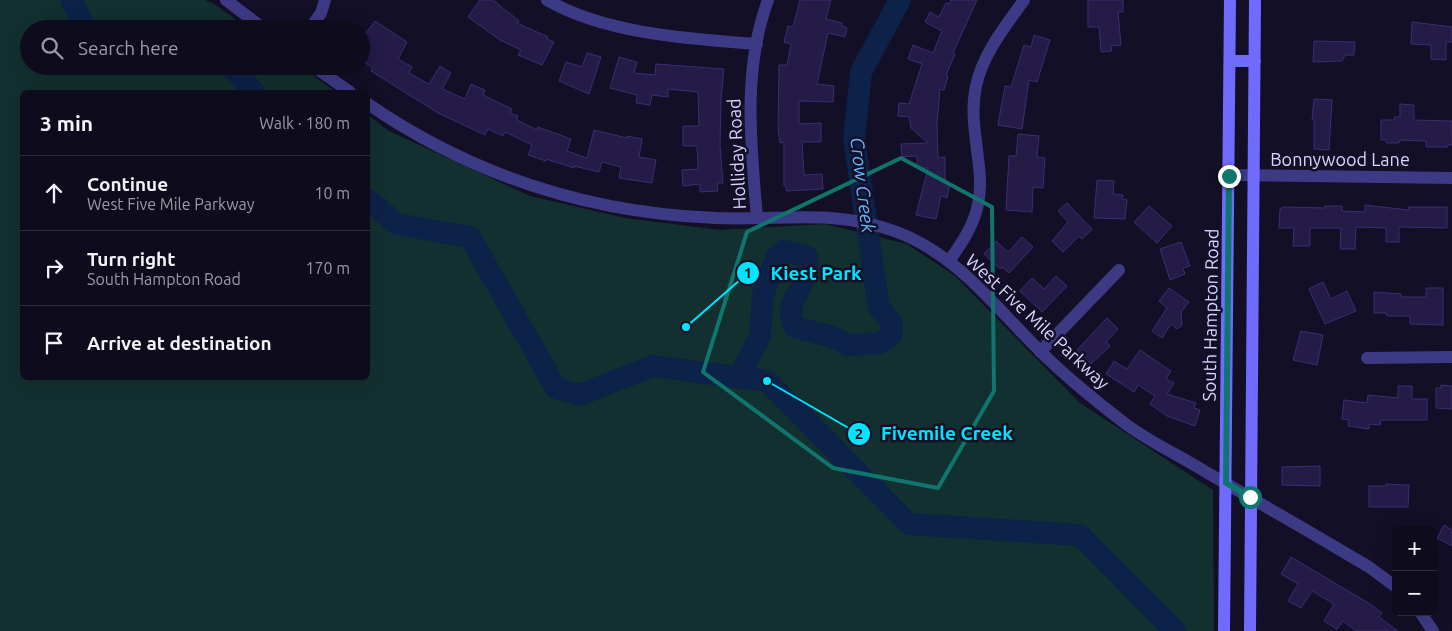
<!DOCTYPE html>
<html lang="en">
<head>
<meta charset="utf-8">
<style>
  :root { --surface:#0e0b1c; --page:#1c1929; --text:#f1f3f6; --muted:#9b9ba3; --line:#2e2b3b }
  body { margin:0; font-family:Ubuntu,sans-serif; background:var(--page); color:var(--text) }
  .controls { position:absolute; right:15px; bottom:15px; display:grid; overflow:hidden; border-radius:8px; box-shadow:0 5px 20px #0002 }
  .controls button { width:45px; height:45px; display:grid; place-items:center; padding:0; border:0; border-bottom:1px solid var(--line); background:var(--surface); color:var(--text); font:25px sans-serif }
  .stop { position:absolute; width:15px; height:15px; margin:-11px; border:4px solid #0f766e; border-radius:50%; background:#fff }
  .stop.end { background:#0f766e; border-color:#fff; box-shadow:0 1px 5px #0008 }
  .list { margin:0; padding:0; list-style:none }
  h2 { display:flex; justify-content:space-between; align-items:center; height:65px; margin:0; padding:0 20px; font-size:21px }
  h2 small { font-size:16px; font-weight:400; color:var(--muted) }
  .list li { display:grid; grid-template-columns:32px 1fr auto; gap:15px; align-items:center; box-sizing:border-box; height:75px; padding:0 20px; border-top:1px solid var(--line) }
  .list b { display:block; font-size:19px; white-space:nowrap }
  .list p { margin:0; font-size:16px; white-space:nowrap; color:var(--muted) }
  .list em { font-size:16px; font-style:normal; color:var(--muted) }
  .icon { flex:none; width:28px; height:28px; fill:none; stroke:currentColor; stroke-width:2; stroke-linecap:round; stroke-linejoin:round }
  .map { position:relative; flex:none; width:1452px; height:631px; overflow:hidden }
  .search { position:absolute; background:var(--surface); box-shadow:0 5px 20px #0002; left:20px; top:20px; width:350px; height:55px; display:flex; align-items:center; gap:12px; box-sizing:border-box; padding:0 18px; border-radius:28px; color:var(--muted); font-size:19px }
  .panel { position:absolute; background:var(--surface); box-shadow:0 5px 20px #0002; left:20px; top:90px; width:350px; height:290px; border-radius:8px }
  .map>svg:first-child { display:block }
</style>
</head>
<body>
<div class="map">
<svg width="1452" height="631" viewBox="0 0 1452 631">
  <rect width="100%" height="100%" fill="#130f26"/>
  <path fill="#12302f" d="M0,0H205L214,4L249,29H29V66H300L336,92H22V378H368V115L389,131L530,196L625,218L720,230L825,224L907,244L955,276L1080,403L1213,490L1214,631H0Z"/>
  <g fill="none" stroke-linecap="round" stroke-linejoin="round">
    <path stroke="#0c2248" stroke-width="22" d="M71,0L86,29
      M230,66L254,92
      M368,200L397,224L470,237L556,388L579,395L653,366L767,381L909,524L1080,535L1175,631
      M739,377L760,336L763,295L776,258L783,251L807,257C813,283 780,302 795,327L833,337L848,345L880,343L892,334V323L879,307L854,139L861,72L900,0"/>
  </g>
  <path fill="#241b47" stroke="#3b2d73" d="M480,0H493L519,21L517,23L548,37L547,39L554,42L542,65L518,55L521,50L500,40L468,17Z
    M800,0H831L826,19L842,23V26L847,28L845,37L828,33L817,84L834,86L833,102L799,101V124L821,123V142H802L804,175L822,174L823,189L786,191V186H784V142L780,143L778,128L779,65H787L791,44L784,42L788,26L793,27Z
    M951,0H977L953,53L955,54L946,75L948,76L944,90L940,89L937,124L938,158L945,157V183L950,184L947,198L941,196L936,219L916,215L928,168H917V156L902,157L901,144L928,143L911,128L909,117L898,116L899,103L909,104L922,64L908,59L913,45L933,53L942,31L925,22L930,12L939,17L946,3L949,4Z
    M1088,0H1123V12H1118L1121,45L1111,46L1112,51L1101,52L1099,27H1088Z
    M375,21L407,42L398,59L412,67L409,73L429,84L440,66L451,73L442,89L465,99L471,84L485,90L483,95L512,109L510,113L518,116L517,120L537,130L538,127L571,139L567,151L587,158L594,130L627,138V136L642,139L639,157L656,160L652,183L619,178L621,167L602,162L599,172L574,166V168L546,159V161L528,155L532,145L505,132L503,136L488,129L485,135L438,113L371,71L373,68L361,60V40Z
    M1412,22L1452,27V42H1446V60L1431,59V45L1411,44Z
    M1034,35L1050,40L1037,82L1029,80L1022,129L998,125L1005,86L1011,87L1024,45L1031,47Z
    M1314,41L1355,42L1354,55H1345L1342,61L1313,62Z
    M587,53L601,57L589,94L559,81L566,62L582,67Z
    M619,57L637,62L634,73L655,75L656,64L724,69L721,100L720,145L723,183H717L718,191L700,192V184L683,186L682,170L698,169L697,146H683V126H699L698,92L668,89V97L652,95L650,105L636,103L637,95L610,88Z
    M1314,99L1332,100L1329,150L1314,149V119H1312Z
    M1400,104L1414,105V120L1452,121V145L1448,144V147H1426V141L1400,140L1399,143H1386V140H1381V120H1394L1395,117H1400Z
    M1018,134L1039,136L1037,157L1045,158L1043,188L1033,187L1032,212L1006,210L1009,156H1016Z
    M1097,180L1114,181L1113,194L1123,195L1122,199L1127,200L1125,219L1094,218Z
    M1067,203L1092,229L1082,239L1079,236L1063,252L1052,241L1068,222L1058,211Z
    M1365,205L1408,210L1409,207H1447V228L1399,227V242H1386V228L1356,227L1355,249H1340L1341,228H1310V246H1293L1294,228H1279L1280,209L1283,207L1325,208V206H1342V211L1365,212Z
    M1149,206L1172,226L1157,243L1134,222Z
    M1022,237L1033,247L1009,273L1002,267L1000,269L984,254L996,241L1008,252Z
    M1181,242L1190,266L1183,268L1185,274L1170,280L1160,249Z
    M1056,276L1067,286L1042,312L1020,291L1032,278L1044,289Z
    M1323,282L1331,299L1347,291L1356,311L1325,324L1309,289Z
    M1169,288L1189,302L1181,312L1182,325L1177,329L1171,324L1162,338L1152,331L1167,308L1159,301Z
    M1426,288H1443V325L1410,324V316H1387L1386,313H1374V292L1401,294V297H1426Z
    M1107,318L1118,329L1106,342L1110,346L1091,364L1077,350Z
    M1301,331L1323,335L1317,365L1293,360Z
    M1140,350L1171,371L1166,379L1174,383L1167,394L1196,403L1194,408L1200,410L1195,426L1167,416L1150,404L1155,396L1138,385L1134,392L1106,374L1114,361L1127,369Z
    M1441,385L1452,386V409L1436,408V388H1441Z
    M1398,386H1412V399H1427V420H1381L1380,425L1370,424L1369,429L1348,426L1349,420L1342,419L1344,400L1367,403L1368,395L1398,398Z
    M1320,466V486L1282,485V467Z
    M1386,484L1409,485L1408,507H1369V486H1386Z
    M1444,525L1452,530V546L1437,538Z
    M1291,557L1370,604L1382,613L1379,617L1398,631H1356L1343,621L1337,629L1324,621L1334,604L1312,591L1301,608L1288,601L1298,584L1281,574Z"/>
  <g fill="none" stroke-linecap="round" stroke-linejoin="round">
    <path stroke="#3d3a85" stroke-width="12" d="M226,0L264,29
      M547,0C606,34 690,39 757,44
      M310,29L321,13L325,0
      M313,66L350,92
      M368,104C473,176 588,213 716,218C781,221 833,208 897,232C958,255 995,307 1040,351C1067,378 1097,402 1127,425C1152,443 1180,456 1206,472C1260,503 1315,535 1369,567L1396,587
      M1229,175L1452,178
      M757,218C751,145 742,71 768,0
      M949,261C962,243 974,225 978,204C986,168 967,127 976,86C983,53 1005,27 1024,0
      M1040,352L1119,270
      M1367,358L1452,357
      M1420,612L1433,631"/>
    <path stroke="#6f6bff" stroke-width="12" d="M1230,61H1255
      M1224,631L1230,0
      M1250,631L1255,0"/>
  </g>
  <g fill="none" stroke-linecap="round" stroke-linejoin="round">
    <path stroke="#0f766e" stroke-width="6" d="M1229,176L1226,483L1250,497"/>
  </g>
  <path fill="none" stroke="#0f766e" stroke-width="4" stroke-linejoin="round" d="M901,158L992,207L994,391L938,488L833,468L703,372L747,232Z"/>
  <g text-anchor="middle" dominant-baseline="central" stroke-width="5" stroke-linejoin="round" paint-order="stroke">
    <g font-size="18" fill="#d9d4ff" stroke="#130f26">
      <text transform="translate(736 154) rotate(-93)">Holliday Road</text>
      <text x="1340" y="159">Bonnywood Lane</text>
      <text transform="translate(1210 315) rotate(-89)">South Hampton Road</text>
      <text transform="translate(1038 321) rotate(43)">West Five Mile Parkway</text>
    </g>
    <g font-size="19" font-style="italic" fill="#62b6ff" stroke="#130f26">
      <text transform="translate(863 185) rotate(83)">Crow Creek</text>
    </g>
  </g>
  <path fill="none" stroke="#00e5ff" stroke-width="2" d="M686 327L748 273M767 381L859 434"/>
  <g fill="#00e5ff" stroke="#130f26" stroke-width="2">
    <circle cx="686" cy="327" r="5"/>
    <circle cx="767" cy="381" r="5"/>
    <circle cx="748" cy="273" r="12"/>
    <circle cx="859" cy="434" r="12"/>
  </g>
  <g font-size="15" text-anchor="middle" font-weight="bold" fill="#111">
    <text x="748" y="278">1</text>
    <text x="859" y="439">2</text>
  </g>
  <g font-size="19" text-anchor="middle" font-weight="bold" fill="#00e5ff" stroke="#130f26" stroke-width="5" stroke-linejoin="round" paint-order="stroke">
    <text x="816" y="280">Kiest Park</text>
    <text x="947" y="440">Fivemile Creek</text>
  </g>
</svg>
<div class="controls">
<button>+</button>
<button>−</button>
</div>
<div class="stop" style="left:1250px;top:497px"></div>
<div class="stop end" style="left:1229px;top:176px"></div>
<div class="search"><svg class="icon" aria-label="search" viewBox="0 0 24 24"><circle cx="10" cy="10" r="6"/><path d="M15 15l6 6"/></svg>Search here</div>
<section class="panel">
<h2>3 min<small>Walk · 180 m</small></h2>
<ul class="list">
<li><svg class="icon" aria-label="ahead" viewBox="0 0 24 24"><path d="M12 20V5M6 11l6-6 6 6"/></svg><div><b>Continue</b><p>West Five Mile Parkway</p></div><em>10 m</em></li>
<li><svg class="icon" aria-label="right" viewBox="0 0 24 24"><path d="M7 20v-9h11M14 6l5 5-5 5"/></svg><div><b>Turn right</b><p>South Hampton Road</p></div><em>170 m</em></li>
<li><svg class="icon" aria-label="arrive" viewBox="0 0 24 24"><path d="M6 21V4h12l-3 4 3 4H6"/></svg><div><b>Arrive at destination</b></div></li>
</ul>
</section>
</div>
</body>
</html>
